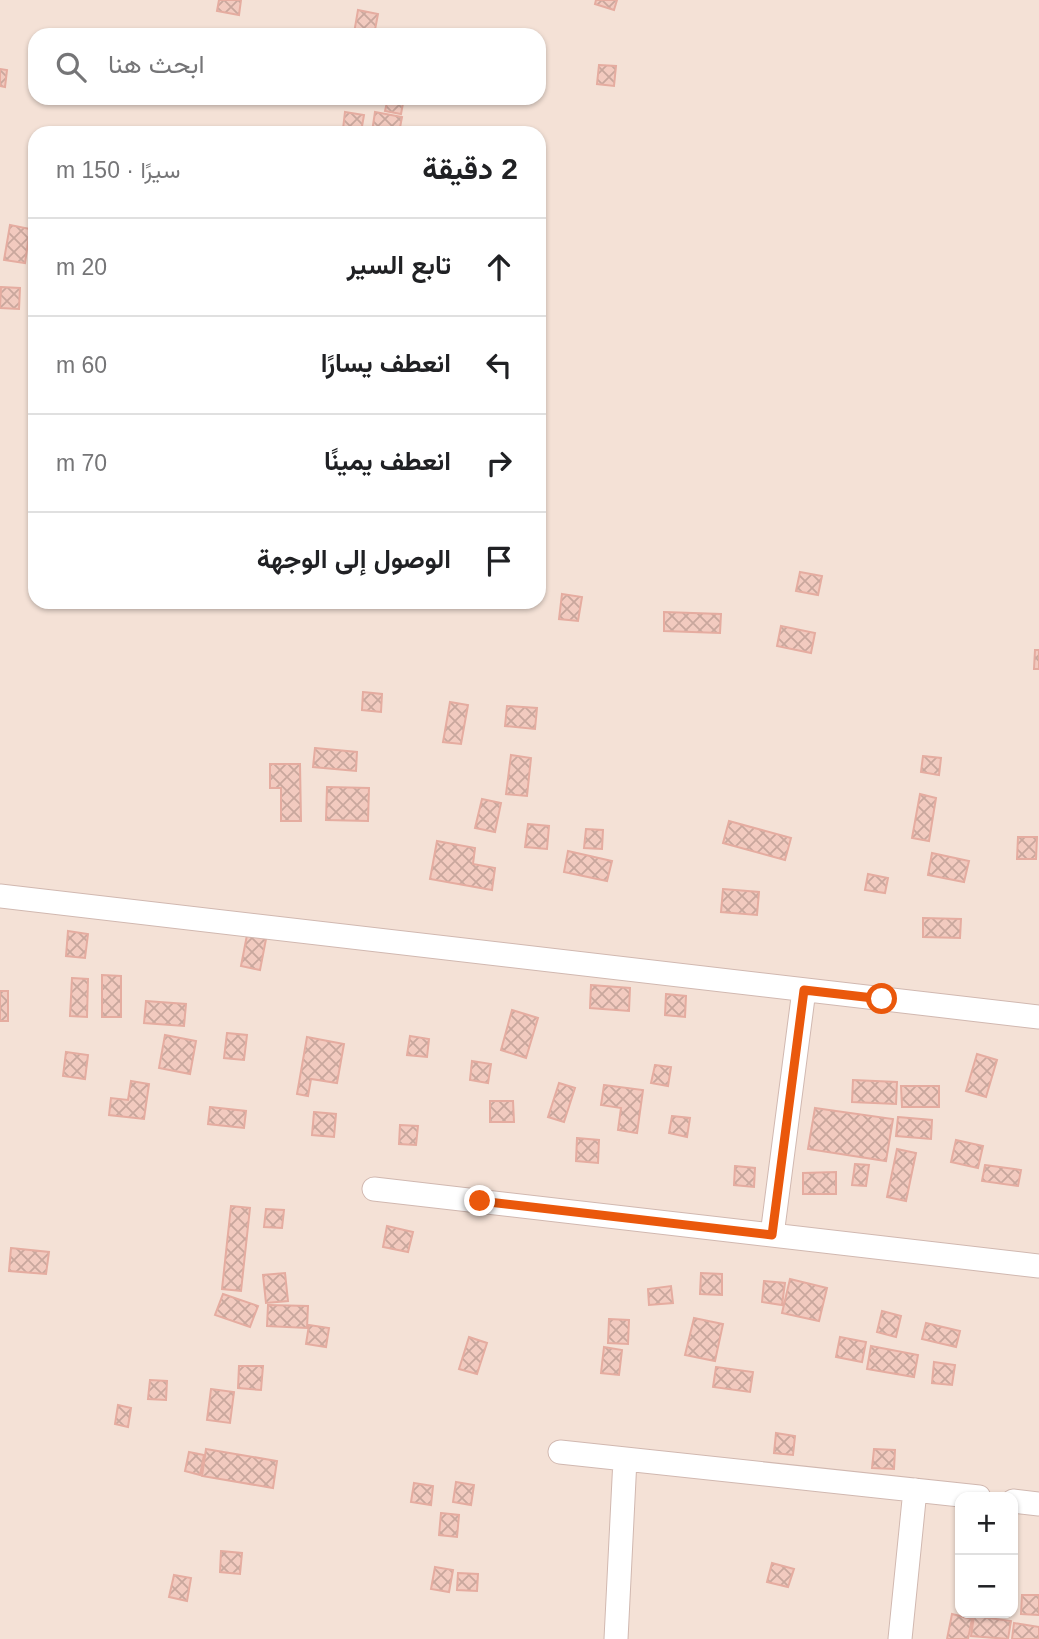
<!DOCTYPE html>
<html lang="ar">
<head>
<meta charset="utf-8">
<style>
  :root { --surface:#fff; --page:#f2f2f2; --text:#202124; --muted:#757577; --line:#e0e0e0 }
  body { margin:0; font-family:Arial,Vazirmatn,sans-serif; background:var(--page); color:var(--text); direction:rtl }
  .controls { position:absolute; right:21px; bottom:21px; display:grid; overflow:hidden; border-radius:14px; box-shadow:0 2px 5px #0004 }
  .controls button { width:63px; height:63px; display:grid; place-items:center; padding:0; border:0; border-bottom:2px solid var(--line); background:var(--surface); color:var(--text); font:35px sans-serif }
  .stop { position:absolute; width:21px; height:21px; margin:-16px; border:5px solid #ea580c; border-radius:50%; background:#fff }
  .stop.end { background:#ea580c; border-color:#fff; box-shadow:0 2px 7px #0008 }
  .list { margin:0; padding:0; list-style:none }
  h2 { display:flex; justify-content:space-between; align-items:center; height:91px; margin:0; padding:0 28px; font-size:30px }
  h2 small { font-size:23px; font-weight:400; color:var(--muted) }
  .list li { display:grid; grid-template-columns:46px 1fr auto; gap:21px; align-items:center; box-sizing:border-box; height:98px; padding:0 28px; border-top:2px solid var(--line) }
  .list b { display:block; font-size:26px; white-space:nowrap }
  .list em { font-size:23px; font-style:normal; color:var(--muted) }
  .icon { flex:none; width:38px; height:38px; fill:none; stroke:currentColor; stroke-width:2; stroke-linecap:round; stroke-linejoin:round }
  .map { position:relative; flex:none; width:1039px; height:1639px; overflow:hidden; direction:ltr }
  .search { position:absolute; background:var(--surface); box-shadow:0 2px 5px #0004; left:28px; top:28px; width:518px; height:77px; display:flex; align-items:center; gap:18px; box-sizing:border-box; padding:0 24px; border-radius:21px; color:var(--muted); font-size:26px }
  .panel { position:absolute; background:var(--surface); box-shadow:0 2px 5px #0004; left:28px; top:126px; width:518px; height:483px; border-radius:21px; direction:rtl }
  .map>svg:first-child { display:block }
</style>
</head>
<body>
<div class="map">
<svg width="1039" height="1639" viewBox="0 0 1039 1639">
  <defs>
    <pattern id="building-cross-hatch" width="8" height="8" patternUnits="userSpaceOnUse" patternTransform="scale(1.75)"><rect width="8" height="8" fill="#f2cabf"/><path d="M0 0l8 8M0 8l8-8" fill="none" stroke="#c9a79d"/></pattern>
  </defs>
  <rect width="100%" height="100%" fill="#fdf1e8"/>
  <path fill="#f4e1d6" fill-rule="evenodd" d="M0,0H1039V1639H0ZM35,35H539V98H35ZM35,133H539V602H35ZM960,1497H1013V1613H960Z"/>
  <path fill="url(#building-cross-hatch)" stroke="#e5aca0" stroke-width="2" d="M219,0H241L239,15L217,11Z
    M596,0H617L614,10L595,4Z
    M358,10L378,14L374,35L354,33Z
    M599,65L616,66L614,86L597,84Z
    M0,69L7,70L5,87L0,86Z
    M388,98H404L401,114L385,111Z
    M345,112L364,115L361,132L343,129Z
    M375,112L402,117L399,133L372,132Z
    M10,225L30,229L25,263L4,260Z
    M1,287L20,288L19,309L0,308Z
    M800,572L822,576L818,595L796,591Z
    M562,594L582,597L578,621L559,619Z
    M664,612L721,614L720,633L664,631Z
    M781,626L815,633L811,653L777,646Z
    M1035,650H1039V669H1034Z
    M363,692L382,694L381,712L362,710Z
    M450,702L468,705L461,744L443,742Z
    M507,706L537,708L535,729L505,726Z
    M315,748L357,752L356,771L313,767Z
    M511,755L531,758L527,796L506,794Z
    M923,756L941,758L939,775L921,772Z
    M270,764H300L301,821H281V788H270Z
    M327,787L369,788L368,821L326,820Z
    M920,794L936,798L929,841L912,838Z
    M482,799L501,803L495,832L475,828Z
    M729,821L791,838L785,860L723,843Z
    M528,824L549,826L547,849L525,847Z
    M586,829L603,830L602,849L584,848Z
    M1018,837H1037L1036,859H1017Z
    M437,841L475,848L473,864L495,868L492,890L430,879Z
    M568,851L612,861L607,881L564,872Z
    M932,853L969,861L964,882L928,875Z
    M868,874L888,878L885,893L865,890Z
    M723,889L759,892L757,915L721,912Z
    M923,918L961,919L960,938L923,937Z
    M68,931L88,934L85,958L66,956Z
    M247,935L266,939L260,970L241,966Z
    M102,975L121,976V1017H102Z
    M72,978L88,979L87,1017L70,1016Z
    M591,985L630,988L629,1011L590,1008Z
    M0,991H8V1021H0Z
    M666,994L686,996L685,1017L665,1015Z
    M146,1001L186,1004L184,1026L144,1023Z
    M512,1010L538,1018L526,1058L501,1050Z
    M227,1033L247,1035L244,1060L224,1058Z
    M165,1035L196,1041L190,1074L159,1068Z
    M410,1036L429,1039L427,1057L407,1055Z
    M307,1037L344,1044L337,1083L311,1079L308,1096L297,1094Z
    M66,1052L88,1055L85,1079L63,1076Z
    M977,1054L997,1060L986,1097L966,1091Z
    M472,1061L491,1064L488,1083L470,1080Z
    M655,1065L671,1067L668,1086L651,1083Z
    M853,1080L897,1082L896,1104L852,1102Z
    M131,1081L149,1084L144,1119L109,1115L111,1098L128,1100Z
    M559,1083L575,1088L564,1122L548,1117Z
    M604,1085L643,1090L637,1133L618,1130L621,1108L601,1105Z
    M901,1086H939V1107H902Z
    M490,1101H513L514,1122H490Z
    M210,1107L246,1111L244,1128L208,1124Z
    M815,1108L893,1119L886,1161L808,1149Z
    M314,1112L336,1114L334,1137L312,1135Z
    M672,1116L690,1118L687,1137L669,1133Z
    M898,1117L932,1120L931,1139L896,1136Z
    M400,1125L418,1126L416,1145L399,1144Z
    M577,1138L599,1140L598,1163L576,1161Z
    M956,1140L983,1146L978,1168L951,1162Z
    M897,1149L916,1153L906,1201L887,1197Z
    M855,1164L869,1165L866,1186L852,1185Z
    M985,1165L1021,1170L1018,1186L982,1181Z
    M735,1166L755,1168L754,1187L734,1185Z
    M836,1172V1194H803V1173Z
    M231,1206L250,1208L241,1291L222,1289Z
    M266,1209L284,1210L282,1228L264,1227Z
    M387,1226L413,1232L408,1252L383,1247Z
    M11,1248L49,1252L46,1274L9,1271Z
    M285,1273L288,1301L266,1303L263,1275Z
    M701,1273L722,1274V1295L700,1294Z
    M790,1279L827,1288L819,1321L782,1313Z
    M764,1281L785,1283L782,1305L762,1302Z
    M671,1286L673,1303L649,1305L648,1289Z
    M223,1294L258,1306L250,1327L215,1315Z
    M268,1305L308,1306L307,1328L267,1326Z
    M882,1311L901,1316L896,1337L877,1332Z
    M694,1318L723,1324L715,1361L685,1355Z
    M609,1319L629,1320L628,1344L608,1343Z
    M926,1323L960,1331L956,1347L922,1339Z
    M309,1325L329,1328L326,1347L306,1344Z
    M469,1337L487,1343L477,1374L459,1369Z
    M840,1337L866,1342L862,1362L836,1357Z
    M871,1346L918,1355L914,1377L867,1369Z
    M604,1347L622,1350L619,1375L601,1373Z
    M934,1362L955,1365L952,1385L932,1383Z
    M239,1366H263L261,1390L238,1388Z
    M716,1367L753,1372L750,1392L713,1387Z
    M150,1380L167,1381L166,1400L148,1399Z
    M211,1389L234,1392L230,1423L207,1420Z
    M118,1405L131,1408L128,1427L115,1424Z
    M776,1433L795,1436L793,1455L774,1453Z
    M206,1449L277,1461L273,1488L202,1476Z
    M874,1449L895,1450L894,1469L872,1468Z
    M189,1452L204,1455L200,1475L185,1471Z
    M456,1482L474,1485L471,1505L453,1502Z
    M414,1483L433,1486L431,1505L411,1502Z
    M441,1513L459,1515L457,1537L439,1535Z
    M221,1551L242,1553L240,1574L220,1572Z
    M772,1563L794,1569L788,1587L767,1582Z
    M435,1567L453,1570L449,1592L431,1589Z
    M458,1573L478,1574L477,1591L457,1590Z
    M174,1575L191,1578L187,1601L169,1597Z
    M1022,1595H1039V1615L1021,1614Z
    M952,1614L972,1619L968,1639H947Z
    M974,1616L1011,1621L1008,1639L971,1636Z
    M1014,1623L1039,1627V1639H1012Z"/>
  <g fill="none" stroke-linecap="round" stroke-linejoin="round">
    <g stroke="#d1b8b0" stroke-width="25">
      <path id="street" d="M0,896L1039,1017
        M374,1189L1039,1266
        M772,1235L804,990
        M560,1452L979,1497
        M1013,1501L1039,1504
        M616,1639L625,1459
        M900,1639L915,1490"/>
    </g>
    <use href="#street" stroke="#fff" stroke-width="23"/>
  </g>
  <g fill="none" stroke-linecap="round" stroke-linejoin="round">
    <path stroke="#ea580c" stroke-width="9" d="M480,1201L772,1235L804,990L882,999"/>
  </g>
</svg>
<div class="controls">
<button>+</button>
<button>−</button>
</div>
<div class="stop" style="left:882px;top:999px"></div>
<div class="stop end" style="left:480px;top:1201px"></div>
<div class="search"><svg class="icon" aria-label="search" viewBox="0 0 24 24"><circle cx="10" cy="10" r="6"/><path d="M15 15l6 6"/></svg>ابحث هنا</div>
<section class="panel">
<h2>2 دقيقة<small>سيرًا · 150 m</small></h2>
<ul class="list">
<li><svg class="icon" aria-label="ahead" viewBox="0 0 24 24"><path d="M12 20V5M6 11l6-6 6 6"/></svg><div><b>تابع السير</b></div><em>20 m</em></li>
<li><svg class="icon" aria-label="left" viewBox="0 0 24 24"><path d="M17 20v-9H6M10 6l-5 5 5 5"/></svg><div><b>انعطف يسارًا</b></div><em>60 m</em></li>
<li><svg class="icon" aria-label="right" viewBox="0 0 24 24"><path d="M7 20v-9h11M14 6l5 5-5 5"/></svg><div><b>انعطف يمينًا</b></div><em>70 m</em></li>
<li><svg class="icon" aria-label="arrive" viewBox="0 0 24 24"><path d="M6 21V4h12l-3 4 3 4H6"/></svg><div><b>الوصول إلى الوجهة</b></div></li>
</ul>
</section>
</div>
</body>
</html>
